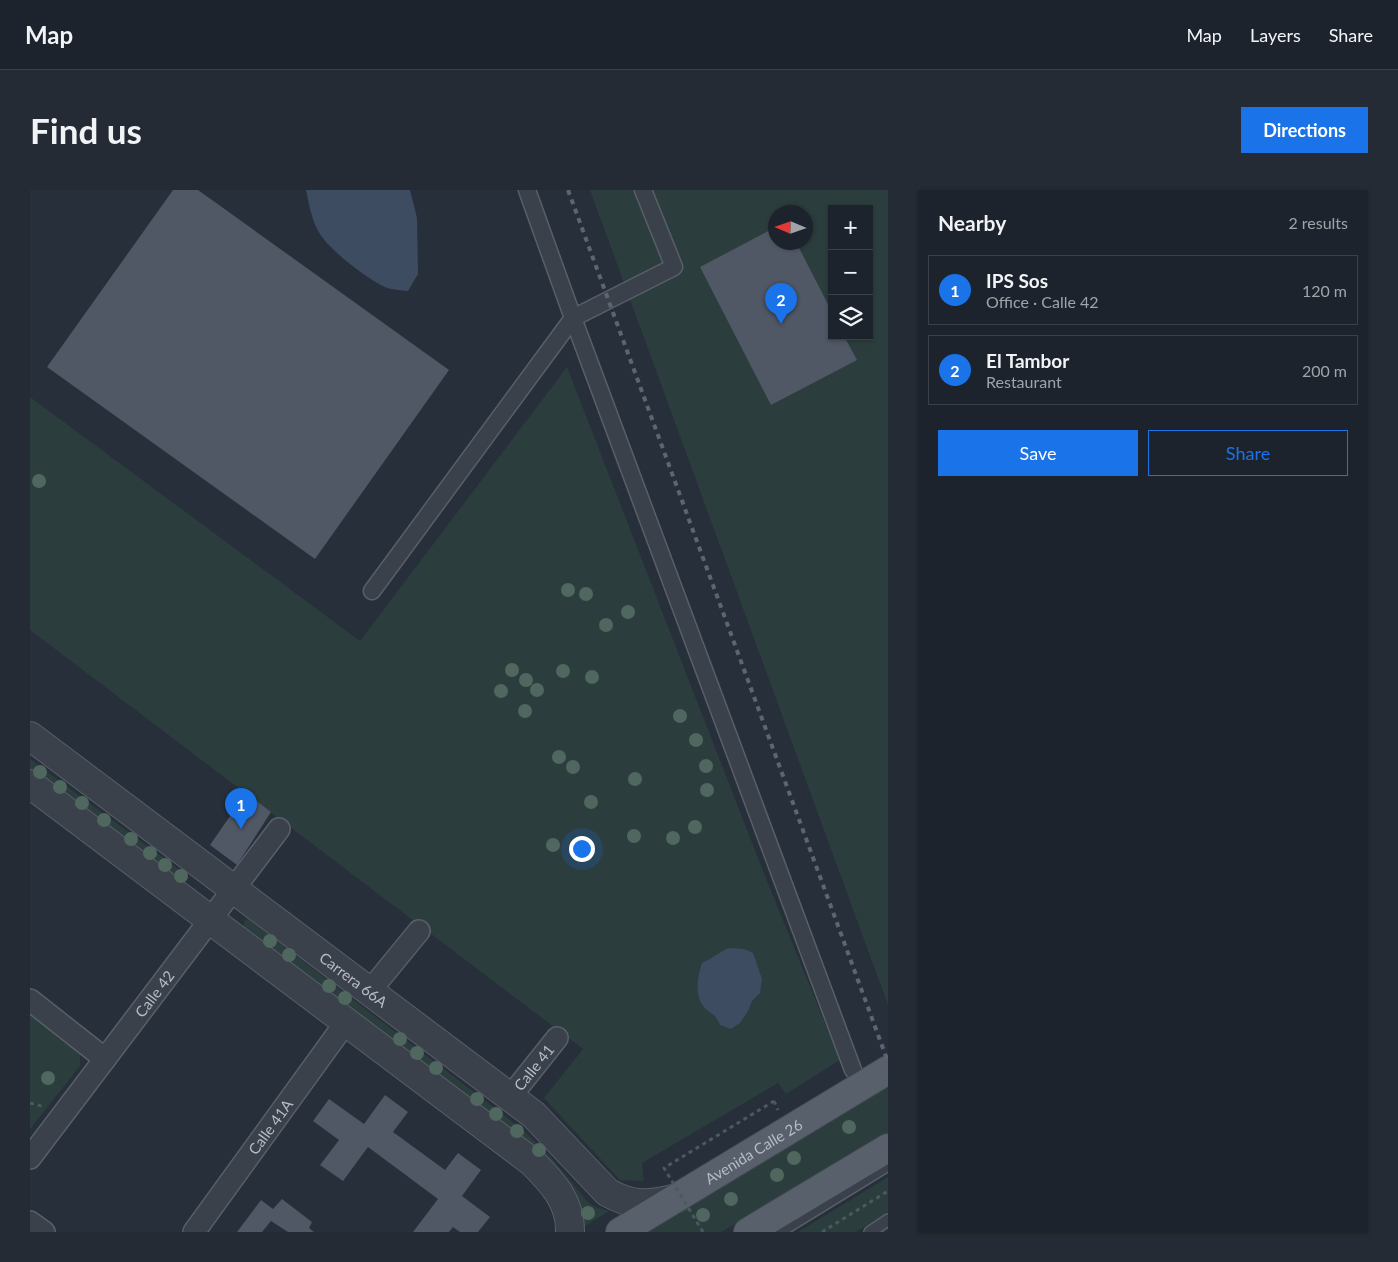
<!DOCTYPE html>
<html lang="en">
<head>
<meta charset="utf-8">
<style>
  :root { --surface:#1d232c; --page:#252b34; --text:#f1f3f6; --muted:#a0a4a9; --line:#3b4048; --accent:#1a73e8 }
  body { margin:0; font-family:Lato,sans-serif; background:var(--page); color:var(--text) }
  .controls { position:absolute; right:15px; top:15px; display:grid; overflow:hidden; border-radius:0px; box-shadow:0 1px 4px #0004 }
  .controls button { width:45px; height:45px; display:grid; place-items:center; padding:0; border:0; border-bottom:1px solid var(--line); background:var(--surface); color:var(--text); font:25px sans-serif }
  .compass { position:absolute; left:738px; top:15px; width:45px; height:45px; border-radius:50%; background:var(--surface); box-shadow:0 1px 4px #0004; rotate:272deg }
  .you { position:absolute; left:551px; top:658px; width:18px; height:18px; margin:-12px; border:4px solid #fff; border-radius:50%; background:#1a73e8; box-shadow:0 0 0 8px #1a73e833 }
  .badge { display:grid; place-items:center; width:32px; height:32px; border-radius:50%; background:var(--accent); color:#fff; font-size:16px; font-weight:700 }
  .pin { position:absolute; translate:-50% -41px; filter:drop-shadow(0 1px 2px #0008) }
  .pin::after { content:''; position:absolute; top:26px; width:18px; height:15px; background:inherit; clip-path:polygon(0 0,100% 0,50% 100%) }
  .list { margin:0; padding:0; list-style:none }
  h2 { display:flex; justify-content:space-between; align-items:center; height:65px; margin:0; padding:0 20px; font-size:21px }
  h2 small { font-size:16px; font-weight:400; color:var(--muted) }
  .list li { display:grid; grid-template-columns:32px 1fr auto; gap:15px; align-items:center; box-sizing:border-box; height:70px; margin:0 10px 10px; padding:0 10px; border:1px solid var(--line); border-radius:0px }
  .list b { display:block; font-size:19px; white-space:nowrap }
  .list p { margin:0; font-size:16px; white-space:nowrap; color:var(--muted) }
  .list em { font-size:16px; font-style:normal; color:var(--muted) }
  .actions { display:flex; gap:10px; padding:15px 20px }
  .actions a { flex:1; padding:11px 0; border:1px solid var(--accent); border-radius:0px; text-align:center; font-size:18px; color:var(--accent) }
  .actions .main { background:var(--accent); color:#fff }
  .icon { flex:none; width:28px; height:28px; fill:none; stroke:currentColor; stroke-width:2; stroke-linecap:round; stroke-linejoin:round }
  .map { position:relative; flex:none; width:858px; height:1042px; overflow:hidden; border-radius:0px }
  header { display:flex; align-items:center; gap:30px; box-sizing:border-box; height:70px; padding:0 25px; background:var(--surface); border-bottom:1px solid var(--line) }
  header strong { font-size:24px }
  nav { display:flex; gap:28px; margin-inline-start:auto; font-size:18px }
  .intro { display:flex; align-items:center; justify-content:space-between; box-sizing:border-box; height:120px; padding:0 30px }
  h1 { margin:0; font-size:35px }
  .button { padding:12px 22px; border-radius:0px; background:var(--accent); color:#fff; font-size:18px; font-weight:700 }
  main { display:flex; gap:30px; padding:0 30px }
  aside { flex:1; background:var(--surface); border-radius:0px; box-shadow:0 1px 4px #0004 }
  .map>svg:first-child { display:block }
</style>
</head>
<body>
<header>
<strong>Map</strong>
<nav><a>Map</a><a>Layers</a><a>Share</a></nav>
</header>
<div class="intro"><h1>Find us</h1><a class="button">Directions</a></div>
<main>
<div class="map">
<svg width="858" height="1042" viewBox="0 0 858 1042">
  <rect width="100%" height="100%" fill="#272f3b"/>
  <path fill="#2c3d3e" fill-rule="evenodd" d="M560,0H858V815ZM802,19H839V146H802ZM746,22H776V52H746Z
    M537,177L733,681L810,870L756,904L748,893L612,973L614,991L590,990L514,908L553,859L0,440V207L330,451Z
    M0,569L155,684V690H150L0,579Z
    M218,729L492,939L519,965L559,1013L565,1017L579,1021L549,1040L487,947L214,737V731Z
    M0,822L50,862V876L0,939Z
    M858,897V943L702,1036L691,1042H612L796,935Z
    M858,987V1022L826,1042H768Z"/>
  <path fill="#3e4c62" d="M276,0H380L387,28L388,84L378,101C371,100 361,100 355,97C337,89 301,61 290,44C282,32 279,14 276,0Z
    M699,758L714,759L723,763L732,789L730,803L722,811L718,821L710,833L701,839L690,835C684,821 682,826 674,817C664,806 668,785 672,773C682,769 689,762 699,758Z"/>
  <path fill="#505765" d="M143,0H168L419,180L285,369L17,177Z
    M746,37V52H766L802,122V146H814L827,170L741,215L670,77Z
    M216,603L241,622L207,675L180,655Z
    M355,905L378,922L363,942L415,980L428,963L451,980L432,1006L460,1027L448,1042H430L423,1037L419,1042H383L408,1009L338,957L313,991L290,975L309,950L283,931L299,909L334,934Z
    M252,1009L282,1032L279,1038L284,1042H258L241,1031L232,1042H207L231,1010L243,1019Z"/>
  <g fill="none" stroke-linecap="round" stroke-linejoin="round">
    <g stroke="#585f69" stroke-width="14">
      <path id="service" d="M749,1042L858,975
        M840,1042L858,1030"/>
    </g>
    <g stroke="#585f69" stroke-width="19">
      <path id="pedestrian" d="M497,0L543,128L644,77L613,0
        M342,401L543,128L823,880"/>
    </g>
    <g stroke="#585f69" stroke-width="24">
      <g id="minor">
        <path d="M339,802L389,741"/>
        <path d="M0,810L75,869"/>
        <path id="s1" d="M480,907L527,848"/>
        <path id="s2" d="M0,968L249,639"/>
        <path d="M0,1032L14,1042"/>
        <path id="s3" d="M164,1042L316,832"/>
      </g>
    </g>
    <g stroke="#585f69" stroke-width="30">
      <g id="tertiary">
        <path id="s4" d="M0,546L504,925L577,1002C603,1017 618,1015 647,1008"/>
        <path d="M0,594L502,972C522,992 541,1012 540,1042"/>
      </g>
    </g>
    <g stroke="#434a54" stroke-width="30">
      <g id="primary">
        <path id="s5" d="M590,1042L858,880"/>
        <path d="M718,1042L858,958"/>
      </g>
    </g>
    <path stroke="#4a5a5d" stroke-width="3" stroke-dasharray="4 4" stroke-linecap="butt" d="M744,911L748,920
      M0,913L15,917
      M792,1042L858,1001"/>
    <use href="#service" stroke="#3a414b" stroke-width="11"/>
    <use href="#pedestrian" stroke="#3a414b" stroke-width="16"/>
    <use href="#minor" stroke="#3a414b" stroke-width="21"/>
    <use href="#tertiary" stroke="#3a414b" stroke-width="28"/>
    <use href="#primary" stroke="#58606b" stroke-width="28"/>
    <path stroke="#5d6572" stroke-width="4" stroke-dasharray="5 5" stroke-linecap="butt" d="M538,0L858,872"/>
    <path stroke="#4a5a5d" stroke-width="3" stroke-dasharray="4 4" stroke-linecap="butt" d="M673,1042L634,978L744,911"/>
  </g>
  <g fill="#4f675e">
    <circle cx="9" cy="291" r="7"/>
    <circle cx="538" cy="400" r="7"/>
    <circle cx="556" cy="404" r="7"/>
    <circle cx="598" cy="422" r="7"/>
    <circle cx="576" cy="435" r="7"/>
    <circle cx="482" cy="480" r="7"/>
    <circle cx="533" cy="481" r="7"/>
    <circle cx="562" cy="487" r="7"/>
    <circle cx="496" cy="490" r="7"/>
    <circle cx="507" cy="500" r="7"/>
    <circle cx="471" cy="501" r="7"/>
    <circle cx="495" cy="521" r="7"/>
    <circle cx="650" cy="526" r="7"/>
    <circle cx="666" cy="550" r="7"/>
    <circle cx="529" cy="567" r="7"/>
    <circle cx="676" cy="576" r="7"/>
    <circle cx="543" cy="577" r="7"/>
    <circle cx="10" cy="582" r="7"/>
    <circle cx="605" cy="589" r="7"/>
    <circle cx="30" cy="597" r="7"/>
    <circle cx="677" cy="600" r="7"/>
    <circle cx="561" cy="612" r="7"/>
    <circle cx="52" cy="613" r="7"/>
    <circle cx="74" cy="630" r="7"/>
    <circle cx="665" cy="637" r="7"/>
    <circle cx="604" cy="646" r="7"/>
    <circle cx="643" cy="648" r="7"/>
    <circle cx="101" cy="649" r="7"/>
    <circle cx="523" cy="655" r="7"/>
    <circle cx="120" cy="663" r="7"/>
    <circle cx="135" cy="675" r="7"/>
    <circle cx="151" cy="686" r="7"/>
    <circle cx="240" cy="751" r="7"/>
    <circle cx="259" cy="765" r="7"/>
    <circle cx="299" cy="796" r="7"/>
    <circle cx="315" cy="808" r="7"/>
    <circle cx="370" cy="849" r="7"/>
    <circle cx="387" cy="863" r="7"/>
    <circle cx="406" cy="878" r="7"/>
    <circle cx="18" cy="888" r="7"/>
    <circle cx="447" cy="909" r="7"/>
    <circle cx="466" cy="924" r="7"/>
    <circle cx="819" cy="937" r="7"/>
    <circle cx="487" cy="941" r="7"/>
    <circle cx="509" cy="960" r="7"/>
    <circle cx="764" cy="968" r="7"/>
    <circle cx="747" cy="985" r="7"/>
    <circle cx="701" cy="1009" r="7"/>
    <circle cx="558" cy="1023" r="7"/>
    <circle cx="673" cy="1025" r="7"/>
  </g>
  <g text-anchor="middle" dominant-baseline="central" stroke-width="4" stroke-linejoin="round" paint-order="stroke">
    <g font-size="15" fill="#b6bcc6" stroke="#1f2630">
      <text stroke="none"><textPath href="#s4" startOffset="405">Carrera 66A</textPath></text>
      <text stroke="none"><textPath href="#s2" startOffset="206">Calle 42</textPath></text>
      <text stroke="none"><textPath href="#s1" startOffset="38">Calle 41</textPath></text>
      <text stroke="none"><textPath href="#s3" startOffset="130">Calle 41A</textPath></text>
      <text stroke="none"><textPath href="#s5" startOffset="156">Avenida Calle 26</textPath></text>
    </g>
  </g>
</svg>
<div class="controls">
<button>+</button>
<button>−</button>
<button><svg class="icon" aria-label="layers" viewBox="0 0 24 24"><path d="M12 4l9 5-9 5-9-5zM3 14l9 5 9-5"/></svg></button>
</div>
<svg class="compass" viewBox="-18 -18 36 36"><path d="M0-13l5 13h-10z" fill="#e53935"/><path d="M0 13l5-13h-10z" fill="#a0a4a9"/></svg>
<div class="you"></div>
<div class="pin badge" style="left:211px;top:639px">1</div>
<div class="pin badge" style="left:751px;top:134px">2</div>
</div>
<aside>
<h2>Nearby<small>2 results</small></h2>
<ul class="list">
<li><span class="badge">1</span><div><b>IPS Sos</b><p>Office · Calle 42</p></div><em>120 m</em></li>
<li><span class="badge">2</span><div><b>El Tambor</b><p>Restaurant</p></div><em>200 m</em></li>
</ul>
<div class="actions"><a class="main">Save</a><a>Share</a></div>
</aside>
</main>
</body>
</html>
